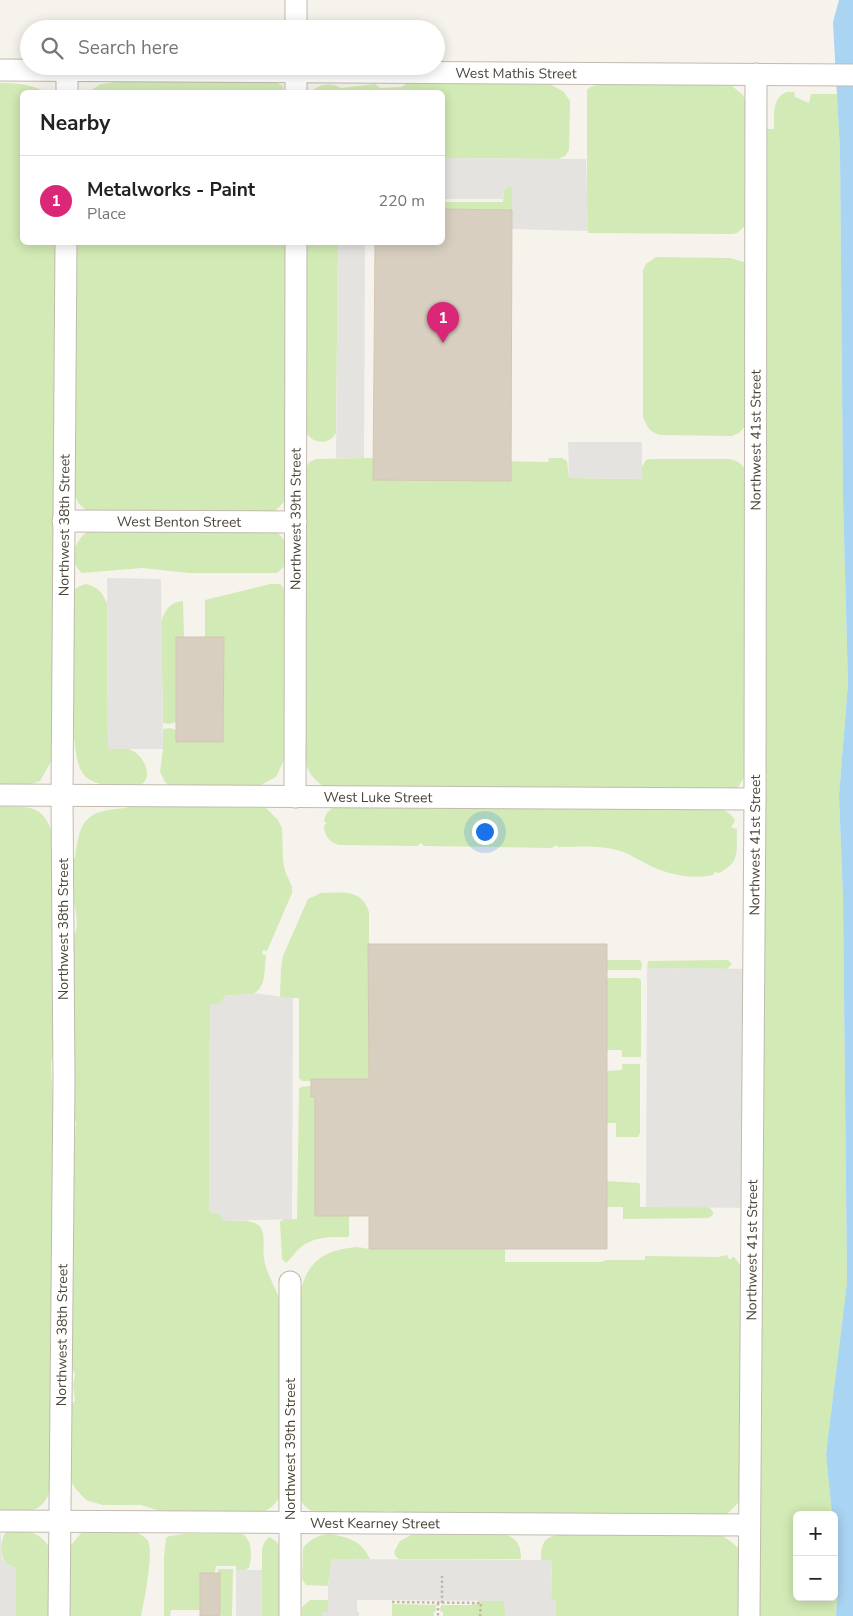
<!DOCTYPE html>
<html lang="en">
<head>
<meta charset="utf-8">
<style>
  :root { --surface:#fff; --page:#f2f2f2; --text:#222; --muted:#767676; --line:#e0e0e0; --accent:#db2777 }
  body { margin:0; font-family:"Nunito Sans",sans-serif; background:var(--page); color:var(--text) }
  .controls { position:absolute; right:15px; bottom:15px; display:grid; overflow:hidden; border-radius:8px; box-shadow:0 2px 12px #0003 }
  .controls button { width:45px; height:45px; display:grid; place-items:center; padding:0; border:0; border-bottom:1px solid var(--line); background:var(--surface); color:var(--text); font:25px sans-serif }
  .you { position:absolute; left:484px; top:831px; width:18px; height:18px; margin:-12px; border:4px solid #fff; border-radius:50%; background:#1a73e8; box-shadow:0 0 0 8px #1a73e833 }
  .badge { display:grid; place-items:center; width:32px; height:32px; border-radius:50%; background:var(--accent); color:#fff; font-size:16px; font-weight:700 }
  .pin { position:absolute; translate:-50% -41px; filter:drop-shadow(0 1px 2px #0008) }
  .pin::after { content:''; position:absolute; top:26px; width:18px; height:15px; background:inherit; clip-path:polygon(0 0,100% 0,50% 100%) }
  .list { margin:0; padding:0; list-style:none }
  h2 { display:flex; justify-content:space-between; align-items:center; height:65px; margin:0; padding:0 20px; font-size:21px }
  h2 small { font-size:16px; font-weight:400; color:var(--muted) }
  .list li { display:grid; grid-template-columns:32px 1fr auto; gap:15px; align-items:center; box-sizing:border-box; height:90px; padding:0 20px; border-top:1px solid var(--line) }
  .list b { display:block; font-size:19px; white-space:nowrap }
  .list p { margin:0; font-size:16px; white-space:nowrap; color:var(--muted) }
  .list em { font-size:16px; font-style:normal; color:var(--muted) }
  .icon { flex:none; width:28px; height:28px; fill:none; stroke:currentColor; stroke-width:2; stroke-linecap:round; stroke-linejoin:round }
  .map { position:relative; flex:none; width:853px; height:1616px; overflow:hidden }
  .search { position:absolute; background:var(--surface); box-shadow:0 2px 12px #0003; left:20px; top:20px; width:425px; height:55px; display:flex; align-items:center; gap:12px; box-sizing:border-box; padding:0 18px; border-radius:28px; color:var(--muted); font-size:19px }
  .panel { position:absolute; background:var(--surface); box-shadow:0 2px 12px #0003; left:20px; top:90px; width:425px; height:155px; border-radius:8px }
  .map>svg:first-child { display:block }
</style>
</head>
<body>
<div class="map">
<svg width="853" height="1616" viewBox="0 0 853 1616">
  <rect width="100%" height="100%" fill="#f6f3ec"/>
  <path fill="#d2eab5" d="M115,82H274L282,85L285,92H88L101,84Z
    M0,83C15,83 32,84 45,92H22V242L59,243L52,760L40,781L12,790H0Z
    M408,83H548L564,92L570,101L569,150L565,156L558,159L443,158L442,92H311C319,84 331,82 341,88L375,84L380,88L401,87Z
    M600,84H685L732,86L743,95L747,104L746,225L737,233L732,234L588,233L587,212V90L590,87Z
    M787,92H794L795,97L809,103L811,94H837L840,151L843,499L848,683L839,796L843,897L847,1282L826,1454L832,1515H797V1597H834V1541L838,1587L836,1616H759L766,129H774C774,116 772,97 787,92Z
    M506,187H512V210L443,209V202H503L504,190Z
    M76,243H289L285,501L275,511L268,514L94,513C84,510 78,505 75,495Z
    M305,243H338L336,433C328,447 310,443 305,430Z
    M656,257L730,258L744,262L747,268L748,423L739,433L732,436L661,435C650,433 647,427 643,417V270L646,264Z
    M364,458L548,462L549,458H562L567,461L569,478L642,479V467L646,460L651,459H730C737,461 741,463 745,469V776L738,787L732,791L331,790C315,783 308,773 303,756L305,469L306,468L309,462L316,459Z
    M269,529L278,533L287,543L288,563L277,573H189L142,568L82,573C67,560 74,540 90,530Z
    M86,584C98,587 102,592 107,603L108,748C115,749 124,747 131,750C142,754 154,775 142,784C131,792 96,786 86,777C76,768 76,750 74,737V590L80,586Z
    M270,584H280L286,590V755L276,777L257,787L172,788L165,782L160,772L163,749V729L170,728L176,730V742H223L224,637H205V600Z
    M183,601L184,637H176V722L169,724L163,723L161,622C165,610 170,602 183,601Z
    M0,806C29,807 45,804 53,837L55,1037L51,1064L54,1122L51,1486C44,1516 26,1511 0,1513Z
    M127,806L266,808L278,820L282,828L283,861L285,871L292,887V893L267,951L263,950L262,954L266,955C264,968 267,989 252,994C244,996 234,994 225,996L220,1004H210L209,1212L219,1213L227,1221C236,1221 250,1219 258,1225C267,1231 262,1249 264,1259C267,1276 278,1291 282,1307V1489C279,1501 274,1506 264,1512H163L141,1505H103L86,1500L75,1488L71,1481V1404L75,1401L73,1387L75,1374L71,1366L74,1154L76,1122L71,1118L73,937C81,926 74,906 73,894C72,883 72,870 72,858H75C80,818 86,811 127,808Z
    M333,807L717,808C725,810 732,813 735,821L731,827L737,829C736,851 741,862 719,873L715,872L713,875C690,880 665,874 645,863C635,858 627,852 617,850C598,845 577,847 558,847L556,845L552,848L424,846L421,843L417,846L339,845C329,842 324,836 324,825L327,824L324,821L326,814Z
    M321,893C342,893 361,888 369,912V1079H311V1081H302L299,1078V998H283L280,996L281,969L283,956L308,899Z
    M607,960H640L642,964L641,970H607Z
    M728,960L732,964L727,969L647,968L648,961Z
    M607,978H638L641,980V1057H622V1050H607Z
    M622,1064H640V1133L638,1137H616V1123H607V1071L622,1070Z
    M311,1086V1097H315V1216H349V1237C332,1237 313,1236 300,1248C294,1253 291,1259 286,1263L282,1259L280,1222L284,1219H297L299,1089L301,1087Z
    M607,1181L639,1183L640,1185V1207H709L713,1212V1215L709,1218L623,1219V1207H607Z
    M357,1247L370,1249H505V1262H601L607,1260H645V1256L718,1257L727,1255L729,1259H732V1257H734L742,1267L741,1500L728,1513L720,1516H398L393,1511L374,1512L356,1516L354,1512L335,1511L329,1515C316,1513 307,1512 300,1499L299,1299C305,1263 322,1250 357,1247Z
    M12,1530C28,1530 41,1533 49,1547L51,1616H16V1568L5,1563C0,1553 0,1543 5,1533Z
    M131,1530C137,1533 145,1536 148,1541C154,1552 144,1602 141,1616H69V1554L71,1545L82,1532Z
    M185,1534H242C253,1540 252,1557 249,1568L245,1570H236V1566H216L215,1572L200,1610H171L170,1616H164V1557L166,1538L169,1536Z
    M330,1534C348,1537 362,1541 370,1559H332L328,1586L306,1585L302,1579L303,1548C310,1539 318,1535 330,1534Z
    M411,1535H507C519,1540 521,1548 521,1559H399L396,1557L394,1552L400,1541Z
    M556,1535L722,1536C730,1540 738,1546 742,1555C746,1564 745,1604 745,1616H556V1601L551,1600L552,1560H541C541,1548 542,1538 556,1535Z
    M269,1537L276,1541L280,1548L282,1616H262V1549L264,1543Z
    M218,1569H233L232,1616H222L220,1614Z
    M479,1599L505,1601V1616H443V1612L440,1611L441,1605H470L479,1603Z
    M310,1600H328V1612L322,1613V1616H302V1607Z
    M392,1604L436,1605V1611L434,1612V1616H392Z"/>
  <path fill="#e5e3e0" d="M443,158L586,159L588,231L512,229V187H506L504,190L503,199H443Z
    M338,243H365L364,458H336Z
    M568,442H642V479L569,478Z
    M107,578L161,579L163,749H108Z
    M647,968L763,969L761,1208L646,1207Z
    M253,993L293,998L292,1219L227,1221L222,1219L219,1213L209,1212L210,1004H220L225,996Z
    M0,1521L2,1559L5,1563L16,1568V1616H0Z
    M332,1559L552,1560L551,1600H556V1616H505L504,1601L371,1600H357V1612H359V1616H322V1612H328V1586Z
    M236,1570H262V1616H236Z"/>
  <path fill="#a9d4f2" d="M839,0H853V1616H836L838,1587L834,1541V1515H832L826,1454L847,1282L843,897L839,796L848,683L843,499L840,151L833,22Z"/>
  <path fill="#d8cfc1" stroke="#d3c7b4" d="M442,209L512,210L511,481L373,480L375,242H442Z
    M176,637H224L223,742H176Z
    M368,944H607V1249H369V1216H315V1097H311V1079H369Z
    M200,1573H220V1616H200Z"/>
  <g fill="none" stroke-linecap="round" stroke-linejoin="round">
    <g stroke="#c2bbae" stroke-width="23">
      <g id="minor">
        <path d="M296,29V0"/>
        <path d="M296,66V92"/>
        <path id="s1" d="M0,70L853,75"/>
        <path d="M67,92V71"/>
        <path id="s2" d="M63,521L296,522"/>
        <path id="s3" d="M0,795L755,799"/>
        <path id="s4" d="M295,797L296,242"/>
        <path id="s5" d="M0,1521L749,1525"/>
        <path id="s6" d="M59,1616L64,1081L62,796L66,242"/>
        <path d="M290,1616V1282"/>
        <path id="s7" d="M749,1616L755,799L756,74"/>
      </g>
    </g>
    <path stroke="#c4b79f" stroke-width="2.5" stroke-dasharray="2.5 2.5" stroke-linecap="butt" d="M392,1602L481,1603L480,1616
      M438,1603V1616
      M442,1603V1576"/>
    <use href="#minor" stroke="#fff" stroke-width="21"/>
  </g>
  <g text-anchor="middle" dominant-baseline="central" stroke-width="4" stroke-linejoin="round" paint-order="stroke">
    <g font-size="14" fill="#4b4439" stroke="#fff">
      <text stroke="none"><textPath href="#s1" startOffset="516">West Mathis Street</textPath></text>
      <text stroke="none"><textPath href="#s7" startOffset="1176">Northwest 41st Street</textPath></text>
      <text stroke="none"><textPath href="#s4" startOffset="278">Northwest 39th Street</textPath></text>
      <text stroke="none"><textPath href="#s2" startOffset="116">West Benton Street</textPath></text>
      <text stroke="none"><textPath href="#s6" startOffset="1091">Northwest 38th Street</textPath></text>
      <text stroke="none"><textPath href="#s3" startOffset="378">West Luke Street</textPath></text>
      <text stroke="none"><textPath href="#s7" startOffset="771">Northwest 41st Street</textPath></text>
      <text transform="translate(63 929) rotate(-90)">Northwest 38th Street</text>
      <text stroke="none"><textPath href="#s7" startOffset="366">Northwest 41st Street</textPath></text>
      <text stroke="none"><textPath href="#s6" startOffset="281">Northwest 38th Street</textPath></text>
      <text transform="translate(290 1449) rotate(-90)">Northwest 39th Street</text>
      <text stroke="none"><textPath href="#s5" startOffset="375">West Kearney Street</textPath></text>
    </g>
  </g>
</svg>
<div class="controls">
<button>+</button>
<button>−</button>
</div>
<div class="you"></div>
<div class="pin badge" style="left:443px;top:343px">1</div>
<div class="search"><svg class="icon" aria-label="search" viewBox="0 0 24 24"><circle cx="10" cy="10" r="6"/><path d="M15 15l6 6"/></svg>Search here</div>
<section class="panel">
<h2>Nearby<small></small></h2>
<ul class="list">
<li><span class="badge">1</span><div><b>Metalworks - Paint</b><p>Place</p></div><em>220 m</em></li>
</ul>
</section>
</div>
</body>
</html>
